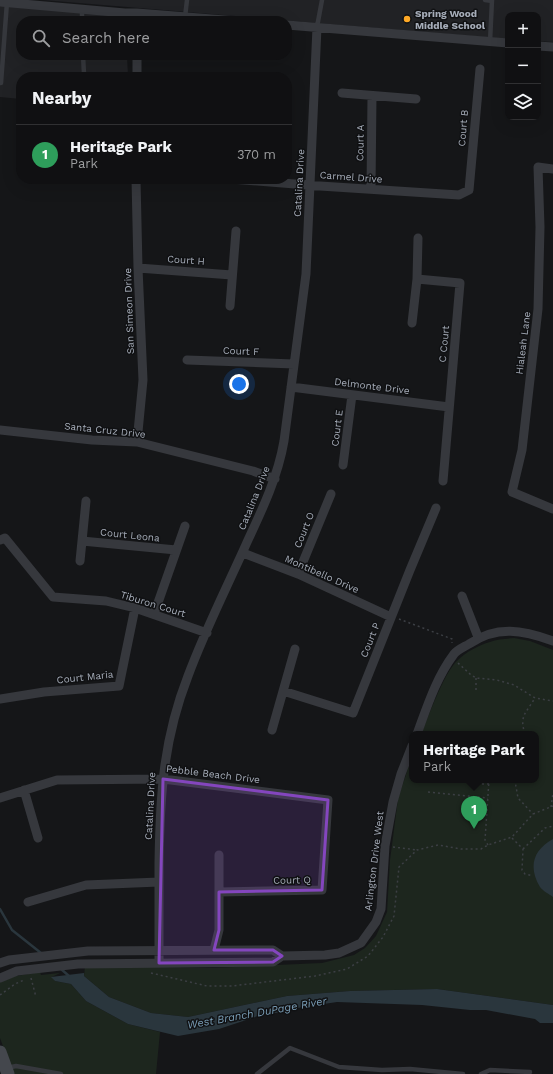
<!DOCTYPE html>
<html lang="en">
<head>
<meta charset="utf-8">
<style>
  :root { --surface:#101012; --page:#1e1e20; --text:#f1f3f6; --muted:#9c9d9f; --line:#303032; --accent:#ffa926 }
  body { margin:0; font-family:"Work Sans",sans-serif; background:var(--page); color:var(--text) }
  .controls { position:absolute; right:12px; top:12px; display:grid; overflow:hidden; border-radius:8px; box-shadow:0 4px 16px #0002 }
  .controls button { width:36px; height:36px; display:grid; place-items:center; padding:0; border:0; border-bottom:1px solid var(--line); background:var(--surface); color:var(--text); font:20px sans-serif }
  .you { position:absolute; left:239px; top:384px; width:14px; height:14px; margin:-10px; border:3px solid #fff; border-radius:50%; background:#1a73e8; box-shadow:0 0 0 6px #1a73e833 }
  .badge { display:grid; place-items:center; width:26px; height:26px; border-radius:50%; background:var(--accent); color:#fff; font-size:13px; font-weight:700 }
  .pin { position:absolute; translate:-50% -33px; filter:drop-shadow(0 1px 2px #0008) }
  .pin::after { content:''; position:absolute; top:21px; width:14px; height:12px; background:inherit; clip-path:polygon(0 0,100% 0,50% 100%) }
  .popup { position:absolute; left:409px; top:731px; width:130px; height:52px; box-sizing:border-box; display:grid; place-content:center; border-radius:8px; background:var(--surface); filter:drop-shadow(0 1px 3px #0005); font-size:13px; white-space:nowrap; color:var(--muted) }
  .popup b { font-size:15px; color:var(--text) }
  .popup::after { content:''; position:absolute; left:50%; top:100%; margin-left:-8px; border:8px solid transparent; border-top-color:var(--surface) }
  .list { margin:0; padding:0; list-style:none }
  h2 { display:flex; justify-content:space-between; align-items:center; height:52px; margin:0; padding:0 16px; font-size:17px }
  h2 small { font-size:13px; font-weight:400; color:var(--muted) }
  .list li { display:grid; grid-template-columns:26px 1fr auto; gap:12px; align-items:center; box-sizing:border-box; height:60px; padding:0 16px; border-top:1px solid var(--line) }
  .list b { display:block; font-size:15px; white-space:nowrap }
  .list p { margin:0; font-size:13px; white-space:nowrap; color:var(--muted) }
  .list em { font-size:13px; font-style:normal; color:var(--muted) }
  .icon { flex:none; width:22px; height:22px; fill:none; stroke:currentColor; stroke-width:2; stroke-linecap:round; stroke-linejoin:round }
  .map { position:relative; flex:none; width:553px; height:1074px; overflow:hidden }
  .search { position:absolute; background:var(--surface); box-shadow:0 4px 16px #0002; left:16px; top:16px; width:276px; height:44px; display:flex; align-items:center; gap:10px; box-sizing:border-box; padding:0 14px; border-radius:16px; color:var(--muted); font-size:15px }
  .panel { position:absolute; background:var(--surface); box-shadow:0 4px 16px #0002; left:16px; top:72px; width:276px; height:112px; border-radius:16px }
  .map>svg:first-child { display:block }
</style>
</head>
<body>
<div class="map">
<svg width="553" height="1074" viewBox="0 0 553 1074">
  <rect width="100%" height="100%" fill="#151618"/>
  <path fill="#212225" d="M43,0H553V42L538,41V15H508V39Z
    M0,5L127,16V21H21V55H127L128,77H21V99L0,97Z"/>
  <path fill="#1d261e" d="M514,638L530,641L553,650V1005L437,989L350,991L287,996L188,1017L151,1013L109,997L84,976L85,966L212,968L322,963L354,955L365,948L376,936L387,912L390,860L398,799L412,756V780H536V734H421C429,716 444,672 458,660C466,652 479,645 490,642C497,639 506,639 514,638Z
    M40,972L41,975L60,973L52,977L55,981L71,984L86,1001L128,1024L160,1032L156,1074H13L0,1038V982L16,976Z"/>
  <path fill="#2a363d" d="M553,839V897C549,894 543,891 540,887C528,867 533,850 553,839Z
    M84,973V976L109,997L151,1013L188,1017L287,996L350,991L437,989L553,1005V1023H540L535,1019L486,1010H470L422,1005L337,1002L297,1008L282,1012L261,1015L219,1029L178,1036L128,1024L86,1001L71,984L55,981L51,977Z"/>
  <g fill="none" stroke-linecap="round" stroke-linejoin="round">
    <path stroke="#2a363d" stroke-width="2.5" d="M0,909L12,930L41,953
      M61,969L69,976"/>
    <path stroke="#3c3f44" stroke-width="1.5" stroke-dasharray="2 3" stroke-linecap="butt" d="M399,619L452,639V643
      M458,663L471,675L476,678L497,680L514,685L535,698L553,701
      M476,678V692
      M525,734C519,716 526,713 535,698
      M516,780L515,781L518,798L533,814
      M482,784H489
      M428,792L488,798
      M551,807L553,793
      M512,838L523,849L522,870L525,874L533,876
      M488,845L485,840L489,780
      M393,847L417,850
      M523,849L545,828L553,826
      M151,973L207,986H232L315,976L347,969L368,956L383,937L394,916L399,867L417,850L438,845L461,849H481L488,845L512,837L533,814L553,806
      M31,978L36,997
      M0,995L15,984L24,980"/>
    <path stroke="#36383d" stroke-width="4.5" d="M485,0L492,1
      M185,17L187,0
      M82,21V9
      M317,27L322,0
      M490,42L492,0
      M83,55L84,74
      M0,83H1L7,2
      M7,1068L16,1066L61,1074
      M257,1074L290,1048L339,1067L382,1070L410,1069L463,1074
      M481,1074L490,1070L530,1072"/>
    <path stroke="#36383d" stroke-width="9" d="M0,2L125,13H137L237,21
      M287,25L508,43
      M538,46L553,47
      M137,77V55
      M342,93L416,99
      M553,169L538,167L540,227L538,309L522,450L512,492L553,509
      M136,179L138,268L143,380L137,442
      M231,179L320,186L459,195L469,190L480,69
      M371,189L372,96
      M138,268L232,275
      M417,279L460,283L443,481
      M230,306L236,231
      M412,323L417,279L418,238
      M187,360L294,364
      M291,387L449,407
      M0,430L92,440L137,442L253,471L275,479
      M343,465L352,395
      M0,540L5,538L53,597L106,601L135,608L207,633
      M82,541L176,550
      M243,553L298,574L391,617
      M80,561L86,501
      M298,574L331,494
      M462,596L478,637
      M154,614L185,526
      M283,691L353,713L410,570L436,508
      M0,699L44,692L119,686L135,608
      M272,730L295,649
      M417,734C427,707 436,678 454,654C457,650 464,647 469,644C497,625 523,630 553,641
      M24,790L38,838
      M0,798L57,780L163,779L328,800L322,890L219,892
      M28,902L86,885L159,882
      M214,950L219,930V855
      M0,963L9,960L88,951L273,950L282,956
      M159,963C159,930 159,896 159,863C160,796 163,740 188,676C205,630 228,585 248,540C263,508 278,476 284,441L306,274L317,27
      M0,978L17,971L78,964L273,962L282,956L325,955L339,953L361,943L376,922L381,909L385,846L393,802L401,774L412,746"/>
    <path stroke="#44474d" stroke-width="13" d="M0,1052L8,1074"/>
  </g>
  <path fill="#8446be" fill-opacity="0.2" stroke="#8446be" stroke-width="3" stroke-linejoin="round" d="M163,779L328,800L322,890L219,892V930L214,950H273L282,956L273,962L159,963Z"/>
  <circle fill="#ffa926" stroke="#101113" stroke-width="1.5" cx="407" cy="19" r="4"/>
  <g text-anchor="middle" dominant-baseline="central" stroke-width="3" stroke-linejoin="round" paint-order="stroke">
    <g font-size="10" font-weight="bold" fill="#a6adb9" stroke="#101113" text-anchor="start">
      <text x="415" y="13">Spring Wood<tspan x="415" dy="12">Middle School</tspan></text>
    </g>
    <g font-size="10" fill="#a6adb9" stroke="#101113">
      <text transform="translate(463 128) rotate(-85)">Court B</text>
      <text transform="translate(360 143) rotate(-89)">Court A</text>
      <text transform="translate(351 177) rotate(4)">Carmel Drive</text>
      <text transform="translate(299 183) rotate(-87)">Catalina Drive</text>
      <text transform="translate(186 260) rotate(4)">Court H</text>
      <text transform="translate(129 311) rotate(-92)">San Simeon Drive</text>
      <text transform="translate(523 343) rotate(-83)">Hialeah Lane</text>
      <text transform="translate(444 344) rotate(-85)">C Court</text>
      <text transform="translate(241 351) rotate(2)">Court F</text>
      <text transform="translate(372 386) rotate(7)">Delmonte Drive</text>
      <text transform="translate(337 428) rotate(-83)">Court E</text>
      <text transform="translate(105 430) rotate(6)">Santa Cruz Drive</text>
      <text transform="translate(254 498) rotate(-68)">Catalina Drive</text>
      <text transform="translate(304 530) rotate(-68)">Court O</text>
      <text transform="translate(130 535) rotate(6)">Court Leona</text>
      <text transform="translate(322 574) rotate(24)">Montibello Drive</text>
      <text transform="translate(153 604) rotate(17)">Tiburon Court</text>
      <text transform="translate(370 640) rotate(-68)">Court P</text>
      <text transform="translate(85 677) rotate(-6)">Court Maria</text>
      <text transform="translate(213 774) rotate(7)">Pebble Beach Drive</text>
      <text transform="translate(150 806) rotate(-87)">Catalina Drive</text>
      <text transform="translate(374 861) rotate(-83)">Arlington Drive West</text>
      <text transform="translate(292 880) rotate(-1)">Court Q</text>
    </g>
    <g font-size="11" font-style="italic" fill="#7a9eb7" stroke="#101113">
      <text transform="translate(257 1013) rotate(-10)">West Branch DuPage River</text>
    </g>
  </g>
</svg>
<div class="controls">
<button>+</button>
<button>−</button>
<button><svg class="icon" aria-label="layers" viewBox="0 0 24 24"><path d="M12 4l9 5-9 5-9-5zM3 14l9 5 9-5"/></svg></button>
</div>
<div class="you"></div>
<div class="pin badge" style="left:474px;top:829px;background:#2e9e5b">1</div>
<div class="popup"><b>Heritage Park</b>Park</div>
<div class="search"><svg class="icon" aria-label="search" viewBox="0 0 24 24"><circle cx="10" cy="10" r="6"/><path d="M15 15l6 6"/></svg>Search here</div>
<section class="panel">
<h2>Nearby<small></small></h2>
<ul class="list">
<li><span class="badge" style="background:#2e9e5b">1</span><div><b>Heritage Park</b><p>Park</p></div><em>370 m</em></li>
</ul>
</section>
</div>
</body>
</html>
